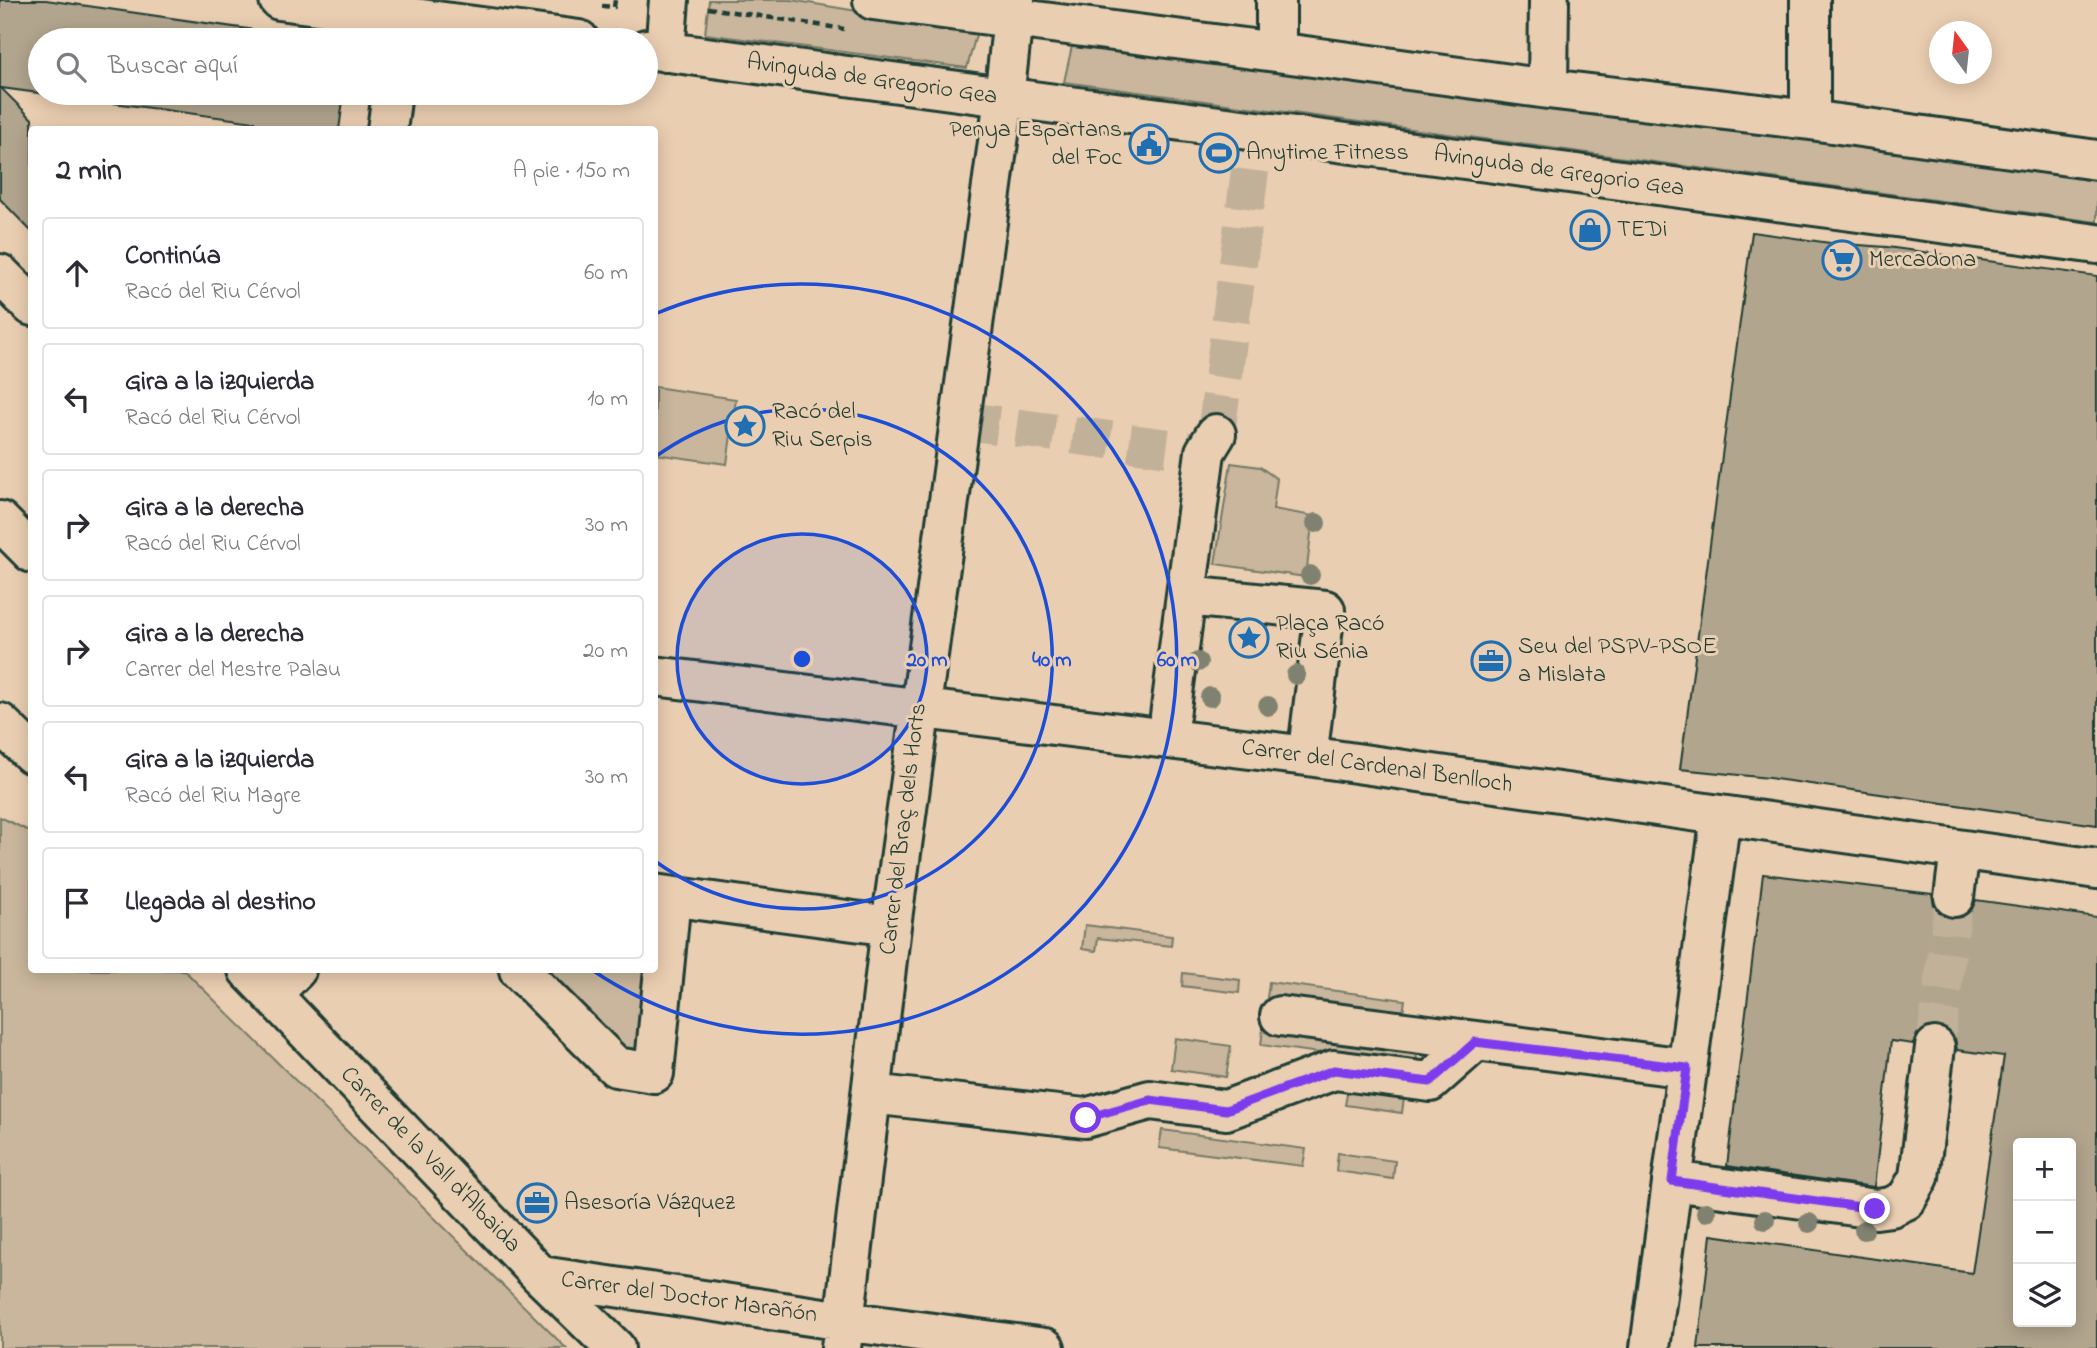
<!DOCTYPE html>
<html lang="es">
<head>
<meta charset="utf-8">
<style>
  :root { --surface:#fff; --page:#f7f7f7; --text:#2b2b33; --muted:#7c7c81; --line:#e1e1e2 }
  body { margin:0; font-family:"Indie Flower",sans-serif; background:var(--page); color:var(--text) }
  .controls { position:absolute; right:21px; bottom:21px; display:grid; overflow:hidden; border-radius:7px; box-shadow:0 4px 18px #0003 }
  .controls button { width:63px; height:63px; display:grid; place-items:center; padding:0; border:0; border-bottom:2px solid var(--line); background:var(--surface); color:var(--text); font:35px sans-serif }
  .compass { position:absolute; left:1929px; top:21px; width:63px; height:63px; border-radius:50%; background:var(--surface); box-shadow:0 4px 18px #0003; rotate:345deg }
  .stop { position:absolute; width:21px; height:21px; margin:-16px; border:5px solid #7c3aed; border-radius:50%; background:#fff }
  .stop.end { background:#7c3aed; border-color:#fff; box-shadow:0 2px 7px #0008 }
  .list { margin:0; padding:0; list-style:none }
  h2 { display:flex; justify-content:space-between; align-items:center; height:91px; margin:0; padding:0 28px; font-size:30px }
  h2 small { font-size:23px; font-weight:400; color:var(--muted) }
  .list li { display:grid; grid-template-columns:46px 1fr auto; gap:21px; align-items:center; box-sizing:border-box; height:112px; margin:0 14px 14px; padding:0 14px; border:2px solid var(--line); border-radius:7px }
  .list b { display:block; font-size:26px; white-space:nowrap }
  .list p { margin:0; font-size:23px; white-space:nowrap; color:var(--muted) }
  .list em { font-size:23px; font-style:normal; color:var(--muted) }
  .icon { flex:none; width:38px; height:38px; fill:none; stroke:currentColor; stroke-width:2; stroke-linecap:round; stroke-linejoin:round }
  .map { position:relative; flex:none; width:2097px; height:1348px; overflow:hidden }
  .search { position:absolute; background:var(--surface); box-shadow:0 4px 18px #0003; left:28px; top:28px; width:630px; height:77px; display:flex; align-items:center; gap:18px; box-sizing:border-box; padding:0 24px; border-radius:38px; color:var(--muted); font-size:26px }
  .panel { position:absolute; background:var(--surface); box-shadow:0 4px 18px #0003; left:28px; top:126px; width:630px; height:847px; border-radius:7px }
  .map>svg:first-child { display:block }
</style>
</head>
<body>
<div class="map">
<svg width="2097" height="1348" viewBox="0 0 2097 1348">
  <rect width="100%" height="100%" fill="#eaceb1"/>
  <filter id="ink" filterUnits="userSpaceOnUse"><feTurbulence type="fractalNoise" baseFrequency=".0143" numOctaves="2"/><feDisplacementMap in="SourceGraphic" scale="14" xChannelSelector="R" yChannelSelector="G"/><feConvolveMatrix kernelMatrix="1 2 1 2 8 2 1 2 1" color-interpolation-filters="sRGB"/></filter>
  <g filter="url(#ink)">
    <path fill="#c9b69c" stroke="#747a68" stroke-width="2" d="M709,0H791L977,31L967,68L705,34Z
      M1074,37L2097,177V222L1064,82Z
      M655,387L736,399L727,464L655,454Z
      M1231,463L1260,467L1277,479L1273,509L1313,516L1306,577L1215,564Z
      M0,817L31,832L32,970H184L566,1348H0Z
      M1085,925L1172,936L1171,946L1098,938L1096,951L1082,949Z
      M532,970H648L641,1066Z
      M1183,973L1240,980L1239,993L1182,986Z
      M1269,982L1405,1000L1403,1013L1277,1035L1417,1054L1416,1066L1261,1045Z
      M1175,1038L1231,1046L1226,1077L1171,1069Z
      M1348,1089L1404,1097L1402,1113L1345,1105Z
      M1162,1130L1306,1149L1303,1166L1159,1148Z
      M1338,1153L1395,1161L1393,1179L1336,1171Z"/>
    <path fill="#b2a58e" stroke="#1f3d34" stroke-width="2" fill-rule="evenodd" d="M0,0H46L324,40H40V93H344L339,130H254L255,122L1,88L32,119V232L0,199Z
      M1752,232L1830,243L1887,247L2097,276V825L1769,778L1680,769Z
      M1763,874L1932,894L1934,905L1940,914L1952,919L1963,917L1971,911L1976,900L2097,917V1348H1698L1711,1235L1972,1273L2004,1056L1957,1050L1955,1038L1948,1029L1938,1025L1926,1027L1917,1034L1913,1044L1891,1041L1874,1187L1727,1166ZM2018,1143H2071V1322H2018Z"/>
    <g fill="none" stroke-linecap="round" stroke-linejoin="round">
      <path stroke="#c1b198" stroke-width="38" stroke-dasharray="38 19" stroke-linecap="butt" d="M960,420L1191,451
        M1216,434L1255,132
        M1935,1047L1954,897"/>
      <g stroke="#1f3d34" stroke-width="44">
        <path id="minor" d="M279,0L579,40
          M873,0L1276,52L1548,89L1810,120L2097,160
          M1810,0V120
          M646,49L2097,244
          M665,52L669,0
          M1276,52V0
          M1548,89L1549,0
          M387,130L392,93
          M0,274L32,306
          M0,521L32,553
          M1186,596L1325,610L1310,734
          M654,676L1307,756L2097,869
          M1170,716L1205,452L1216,434
          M0,723L32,754
          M654,894L891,926
          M1954,897L1960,850
          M248,970L541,1276L615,1348
          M519,970L616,1067L654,1073L671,897
          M272,994L296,970
          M1280,1016L1687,1068
          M871,1094L1085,1118L1150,1100L1226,1110L1334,1070L1430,1082L1475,1042
          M1672,1181L1876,1209L1891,1207L1906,1200L1919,1177L1935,1047
          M541,1276L844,1321L1045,1348
          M841,1348L891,926L1004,98L1015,0
          M1650,1348L1721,815"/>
      </g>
      <path stroke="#1f3d34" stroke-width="4.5" stroke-dasharray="7 5" stroke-linecap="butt" d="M602,6L614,7L615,0
        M708,8L844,29"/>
      <use href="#minor" stroke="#eaceb1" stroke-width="38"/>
    </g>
    <g fill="#7f826f">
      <circle cx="1316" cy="523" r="10"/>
      <circle cx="1310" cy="575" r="10"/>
      <circle cx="1198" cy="662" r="10"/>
      <circle cx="1296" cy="675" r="10"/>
      <circle cx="1210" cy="697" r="10"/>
      <circle cx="1268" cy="706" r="10"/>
      <circle cx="1706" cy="1212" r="10"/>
      <circle cx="1765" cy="1220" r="10"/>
      <circle cx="1809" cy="1223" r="10"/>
      <circle cx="1864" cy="1230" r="10"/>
    </g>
  </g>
  <g fill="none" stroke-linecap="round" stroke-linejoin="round" filter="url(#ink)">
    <path stroke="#7c3aed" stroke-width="9" d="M1086,1118L1150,1100L1226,1110L1334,1070L1430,1082L1475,1042L1687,1068L1672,1181L1875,1209"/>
  </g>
  <circle cx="802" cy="659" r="125" fill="#1d4ed8" fill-opacity=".12"/>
  <g fill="none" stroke="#1d4ed8" stroke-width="3.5">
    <circle cx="802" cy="659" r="125"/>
    <path d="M655 457A250 250 0 1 1 655 861"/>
    <path d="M655 314A375 375 0 1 1 592 970"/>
  </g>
  <defs>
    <g id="civic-ring" transform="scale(2.0125)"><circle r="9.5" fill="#eaceb1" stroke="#1f6fb2" stroke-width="1.5"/><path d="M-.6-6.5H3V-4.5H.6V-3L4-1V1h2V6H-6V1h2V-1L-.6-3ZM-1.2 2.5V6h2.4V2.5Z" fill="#1f6fb2"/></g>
    <g id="stadium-ring" transform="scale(2.0125)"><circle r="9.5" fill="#eaceb1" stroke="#1f6fb2" stroke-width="1.5"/><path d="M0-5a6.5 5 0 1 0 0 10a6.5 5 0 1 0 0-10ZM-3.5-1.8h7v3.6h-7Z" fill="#1f6fb2"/></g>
    <g id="shop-ring" transform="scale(2.0125)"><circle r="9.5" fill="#eaceb1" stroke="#1f6fb2" stroke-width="1.5"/><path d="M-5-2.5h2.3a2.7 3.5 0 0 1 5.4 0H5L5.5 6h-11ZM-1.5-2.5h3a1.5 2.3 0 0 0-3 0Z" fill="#1f6fb2"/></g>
    <g id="supermarket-ring" transform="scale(2.0125)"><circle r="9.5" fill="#eaceb1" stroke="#1f6fb2" stroke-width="1.5"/><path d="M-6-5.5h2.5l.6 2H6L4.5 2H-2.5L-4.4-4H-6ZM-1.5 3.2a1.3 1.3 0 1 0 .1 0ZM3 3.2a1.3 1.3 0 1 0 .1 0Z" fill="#1f6fb2"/></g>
    <g id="sight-ring" transform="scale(2.0125)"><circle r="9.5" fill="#eaceb1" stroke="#1f6fb2" stroke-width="1.5"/><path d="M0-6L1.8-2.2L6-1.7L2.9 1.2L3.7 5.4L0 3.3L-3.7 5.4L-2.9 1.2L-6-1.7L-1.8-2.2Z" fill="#1f6fb2"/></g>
    <g id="office-ring" transform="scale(2.0125)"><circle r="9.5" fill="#eaceb1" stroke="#1f6fb2" stroke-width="1.5"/><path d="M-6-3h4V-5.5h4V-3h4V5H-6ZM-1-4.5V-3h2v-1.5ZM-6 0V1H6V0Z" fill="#1f6fb2"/></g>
  </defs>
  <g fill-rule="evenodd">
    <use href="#civic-ring" x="1149" y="144"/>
    <use href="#stadium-ring" x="1219" y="153"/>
    <use href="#shop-ring" x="1590" y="230"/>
    <use href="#supermarket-ring" x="1842" y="260"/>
    <use href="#sight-ring" x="745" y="426"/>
    <use href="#sight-ring" x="1249" y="638"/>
    <use href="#office-ring" x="1491" y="661"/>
    <use href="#office-ring" x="537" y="1203"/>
  </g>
  <g text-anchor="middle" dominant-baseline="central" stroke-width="6" stroke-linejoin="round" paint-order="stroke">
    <g font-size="24" fill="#1f3d34" stroke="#eaceb1">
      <text transform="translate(872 80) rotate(8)">Avinguda de Gregorio Gea</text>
      <text transform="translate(1559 172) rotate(8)">Avinguda de Gregorio Gea</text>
      <text transform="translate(1377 767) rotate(8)">Carrer del Cardenal Benlloch</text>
      <text transform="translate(904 829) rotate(-83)">Carrer del Braç dels Horts</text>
      <text transform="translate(430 1160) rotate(46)">Carrer de la Vall d'Albaida</text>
      <text transform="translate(689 1298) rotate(8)">Carrer del Doctor Marañón</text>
    </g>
    <g font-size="24" fill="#1f3d34" stroke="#eaceb1" text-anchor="start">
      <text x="1122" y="130" text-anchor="end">Penya Espartans<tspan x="1122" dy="28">del Foc</tspan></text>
      <text x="1246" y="153">Anytime Fitness</text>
      <text x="1617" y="230">TEDi</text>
      <text x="1869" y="260">Mercadona</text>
      <text x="772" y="412">Racó del<tspan x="772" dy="28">Riu Serpis</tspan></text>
      <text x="1276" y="624">Plaça Racó<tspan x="1276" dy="28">Riu Sénia</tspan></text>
      <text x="1518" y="647">Seu del PSPV-PSOE<tspan x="1518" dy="28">a Mislata</tspan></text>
      <text x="564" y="1203">Asesoría Vázquez</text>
    </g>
  </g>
  <circle cx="802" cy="659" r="10" fill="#1d4ed8" stroke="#eaceb1" stroke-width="3.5"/>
  <g font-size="21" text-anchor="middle" font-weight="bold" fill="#1d4ed8" stroke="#eaceb1" stroke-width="6" stroke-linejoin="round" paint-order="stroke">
    <text x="927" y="666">20 m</text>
    <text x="1052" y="666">40 m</text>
    <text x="1177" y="666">60 m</text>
  </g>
</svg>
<div class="controls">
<button>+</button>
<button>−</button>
<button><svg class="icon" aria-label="layers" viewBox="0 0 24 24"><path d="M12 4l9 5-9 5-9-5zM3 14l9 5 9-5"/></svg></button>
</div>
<svg class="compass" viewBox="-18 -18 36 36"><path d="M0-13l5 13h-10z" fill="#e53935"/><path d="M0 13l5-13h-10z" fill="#7c7c81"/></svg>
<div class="stop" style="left:1086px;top:1118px"></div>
<div class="stop end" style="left:1875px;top:1209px"></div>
<div class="search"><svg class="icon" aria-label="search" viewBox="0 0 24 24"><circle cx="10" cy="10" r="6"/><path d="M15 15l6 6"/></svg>Buscar aquí</div>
<section class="panel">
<h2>2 min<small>A pie · 150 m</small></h2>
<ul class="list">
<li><svg class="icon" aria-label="ahead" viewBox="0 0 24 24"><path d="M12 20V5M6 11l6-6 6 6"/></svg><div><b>Continúa</b><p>Racó del Riu Cérvol</p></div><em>60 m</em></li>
<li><svg class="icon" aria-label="left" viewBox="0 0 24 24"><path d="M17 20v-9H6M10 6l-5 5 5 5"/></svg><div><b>Gira a la izquierda</b><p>Racó del Riu Cérvol</p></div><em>10 m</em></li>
<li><svg class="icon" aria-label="right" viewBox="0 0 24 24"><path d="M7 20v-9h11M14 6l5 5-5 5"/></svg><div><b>Gira a la derecha</b><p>Racó del Riu Cérvol</p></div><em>30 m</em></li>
<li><svg class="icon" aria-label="right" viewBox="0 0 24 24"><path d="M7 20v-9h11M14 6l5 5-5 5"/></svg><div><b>Gira a la derecha</b><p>Carrer del Mestre Palau</p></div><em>20 m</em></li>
<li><svg class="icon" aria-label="left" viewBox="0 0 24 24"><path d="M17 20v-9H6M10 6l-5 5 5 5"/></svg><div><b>Gira a la izquierda</b><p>Racó del Riu Magre</p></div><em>30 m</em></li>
<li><svg class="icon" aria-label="arrive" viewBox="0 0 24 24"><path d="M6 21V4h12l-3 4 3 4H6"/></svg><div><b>Llegada al destino</b></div></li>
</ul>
</section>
</div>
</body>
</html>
